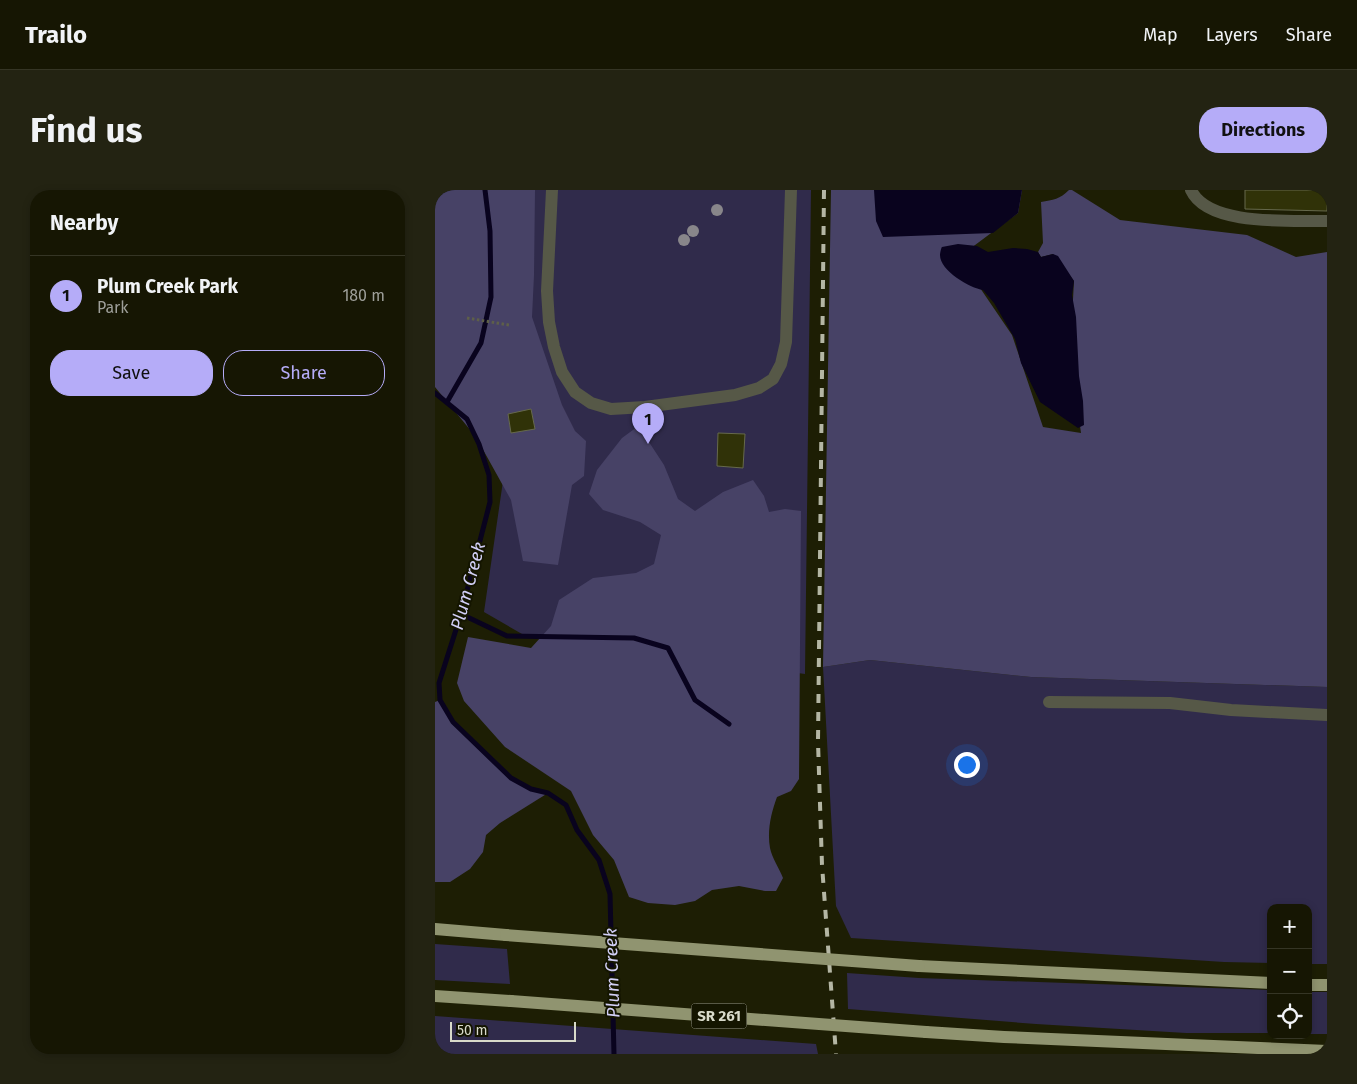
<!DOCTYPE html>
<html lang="en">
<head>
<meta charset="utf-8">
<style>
  :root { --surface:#161603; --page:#232312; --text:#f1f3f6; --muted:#9e9f9a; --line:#353525; --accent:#b5acf8 }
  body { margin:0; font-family:"Fira Sans",sans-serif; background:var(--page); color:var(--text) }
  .controls { position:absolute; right:15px; bottom:15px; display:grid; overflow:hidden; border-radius:10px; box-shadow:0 2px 8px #0003 }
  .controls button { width:45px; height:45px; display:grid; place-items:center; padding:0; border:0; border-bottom:1px solid var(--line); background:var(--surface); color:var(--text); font:25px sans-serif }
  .scale { position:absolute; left:15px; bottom:12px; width:126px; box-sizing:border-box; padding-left:5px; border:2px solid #d8daca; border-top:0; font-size:14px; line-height:18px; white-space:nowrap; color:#d8daca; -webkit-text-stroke:4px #141500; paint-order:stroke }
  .you { position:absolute; left:531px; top:574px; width:18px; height:18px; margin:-12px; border:4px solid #fff; border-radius:50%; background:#1a73e8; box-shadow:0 0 0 8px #1a73e833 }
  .badge { display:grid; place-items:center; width:32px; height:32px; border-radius:50%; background:var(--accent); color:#111; font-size:16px; font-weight:700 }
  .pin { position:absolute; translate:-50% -41px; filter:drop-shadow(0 1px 2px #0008) }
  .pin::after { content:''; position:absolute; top:26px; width:18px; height:15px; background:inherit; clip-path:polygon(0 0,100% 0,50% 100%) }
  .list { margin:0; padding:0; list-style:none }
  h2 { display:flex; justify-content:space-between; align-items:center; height:65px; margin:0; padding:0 20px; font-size:21px }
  h2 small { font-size:16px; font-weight:400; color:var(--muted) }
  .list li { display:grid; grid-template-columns:32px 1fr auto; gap:15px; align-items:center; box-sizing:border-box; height:80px; padding:0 20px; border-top:1px solid var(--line) }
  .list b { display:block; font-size:19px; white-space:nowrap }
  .list p { margin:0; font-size:16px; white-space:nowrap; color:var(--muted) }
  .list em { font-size:16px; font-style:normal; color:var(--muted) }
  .actions { display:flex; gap:10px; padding:15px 20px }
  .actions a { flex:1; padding:11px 0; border:1px solid var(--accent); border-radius:20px; text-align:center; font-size:18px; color:var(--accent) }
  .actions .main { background:var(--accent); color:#111 }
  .icon { flex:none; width:28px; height:28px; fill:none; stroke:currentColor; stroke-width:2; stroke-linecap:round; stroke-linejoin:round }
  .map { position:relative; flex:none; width:892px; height:864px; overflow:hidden; border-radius:20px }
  header { display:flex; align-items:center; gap:30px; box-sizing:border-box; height:70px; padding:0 25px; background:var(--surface); border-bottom:1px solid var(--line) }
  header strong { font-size:24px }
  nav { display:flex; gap:28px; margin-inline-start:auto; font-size:18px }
  .intro { display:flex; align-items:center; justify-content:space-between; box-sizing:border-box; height:120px; padding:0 30px }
  h1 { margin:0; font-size:35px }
  .button { padding:12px 22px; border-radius:20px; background:var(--accent); color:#111; font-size:18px; font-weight:700 }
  main { display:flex; gap:30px; padding:0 30px }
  aside { flex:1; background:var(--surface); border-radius:20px; box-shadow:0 2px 8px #0003 }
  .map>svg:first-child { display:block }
</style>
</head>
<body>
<header>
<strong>Trailo</strong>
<nav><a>Map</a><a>Layers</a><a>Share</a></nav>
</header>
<div class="intro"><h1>Find us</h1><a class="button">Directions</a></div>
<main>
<aside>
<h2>Nearby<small></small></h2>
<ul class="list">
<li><span class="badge">1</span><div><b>Plum Creek Park</b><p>Park</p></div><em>180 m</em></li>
</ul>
<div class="actions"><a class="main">Save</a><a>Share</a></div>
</aside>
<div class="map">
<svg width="892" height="864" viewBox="0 0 892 864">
  <rect width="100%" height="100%" fill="#1d1e04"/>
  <path fill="#302b4b" d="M0,0H376L370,484L87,444L49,422L68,291Z
    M435,470L596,487L892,497V774H873V718H836V773L789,772L416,748L401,716L388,477Z
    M0,754L72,759L75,794L0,790Z
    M412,783L484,788L836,800V843H751L601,834L413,819Z
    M873,802H892V844H873Z
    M0,826L381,854L383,864H0Z"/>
  <path fill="#474266" d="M0,0H100L99,85L97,127L127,215L140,241L151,251L149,286L137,295L123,375L88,371L76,310L41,247L0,197Z
    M396,0H587L583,23L524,67L577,145L608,237L646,243L635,164L639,91L618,64L606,67L603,62L608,53L606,12C618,10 625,9 634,0H637L685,30L812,45L861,67L892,62V497L596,487L435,470L388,477Z
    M202,237L212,249L229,275L243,309L260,321L288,302L318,290L329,306L334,322L350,319L366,321L364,589L356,601L342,607C336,623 332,641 335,658C337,668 344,678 348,688L341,701H330L304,696L277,700L260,711L240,715L213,713L194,707L179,670L158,645L136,601L70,557L29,511L22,493L33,447L96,458L116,436L124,410L158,388L201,383L219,374L226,345L205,332L168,320L154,304L162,280L187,248Z
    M5,510L18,532L76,588L96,599L113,603L65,633L51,645L48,662L35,679L15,692H0V512Z"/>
  <path fill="#09031e" d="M439,0H587L583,23L558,43L448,47L441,31Z
    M523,54L542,56L553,62L578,58L592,59L603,62L606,67L618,64L623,66L639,91L637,105L641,127L644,186L648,211L649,235L643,238L605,212L586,173L580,149L559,113L548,100C535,98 505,81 505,65C505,64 506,58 507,57Z"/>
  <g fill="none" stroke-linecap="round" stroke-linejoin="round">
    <path stroke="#09031e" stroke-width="5" d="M0,203L32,229L44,254L54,285L55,312L26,424L4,493L5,510L18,532L76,588L96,599L113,603L131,615L142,640L164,670L175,704L179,864
      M12,212L46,153L56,107L55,41L50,0
      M26,424L72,446L199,448L233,458L260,510L294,534"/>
  </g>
  <path fill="#303208" stroke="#66694c" d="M810,0H892V21L810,19Z
    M96,219L100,239L76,243L73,224Z
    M283,243L310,244L308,278L282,276Z"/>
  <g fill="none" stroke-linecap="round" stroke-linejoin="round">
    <path stroke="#5e5f49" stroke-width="3" stroke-dasharray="2.5 2.5" stroke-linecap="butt" d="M32,128L74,135"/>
    <path stroke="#565847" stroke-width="12" d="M117,0L112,101L114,132L119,157L127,182L140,202L156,213L176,219L210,217L300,205L324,198L338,189L346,174L351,152L356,0
      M756,0C773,37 857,30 892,31
      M614,512L735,513L796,520L892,525"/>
    <path stroke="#909470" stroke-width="12" d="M0,739L71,745
      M484,776L836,793
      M873,795H892
      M0,806L76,811
      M491,842L569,847L892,861"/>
    <path stroke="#b4b6a4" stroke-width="4" stroke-dasharray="9 9" stroke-linecap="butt" d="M389,0L383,552L387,675L401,864"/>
    <path stroke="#909470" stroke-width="12" d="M71,745L484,776
      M76,811L491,842"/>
  </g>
  <g fill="#88868a">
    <circle cx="282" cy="20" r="6"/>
    <circle cx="258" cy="41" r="6"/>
    <circle cx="249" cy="50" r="6"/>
  </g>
  <g text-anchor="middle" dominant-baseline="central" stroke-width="4" stroke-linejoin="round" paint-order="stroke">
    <rect fill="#141500" stroke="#9d9f8d" stroke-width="1" x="256.5" y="813.5" width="55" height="25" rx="4"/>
    <g font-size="15" font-weight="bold" fill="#d8daca">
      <text x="284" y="826">SR 261</text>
    </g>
    <g font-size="18" font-style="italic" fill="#d2cff6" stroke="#141500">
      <text transform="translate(33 396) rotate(-75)">Plum Creek</text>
      <text transform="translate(177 783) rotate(-92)">Plum Creek</text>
    </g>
  </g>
</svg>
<div class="controls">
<button>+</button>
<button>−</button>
<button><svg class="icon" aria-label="locate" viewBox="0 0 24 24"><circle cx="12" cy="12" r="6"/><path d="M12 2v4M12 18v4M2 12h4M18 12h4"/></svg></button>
</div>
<div class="scale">50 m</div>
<div class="you"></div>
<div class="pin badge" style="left:213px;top:254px">1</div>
</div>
</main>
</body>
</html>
